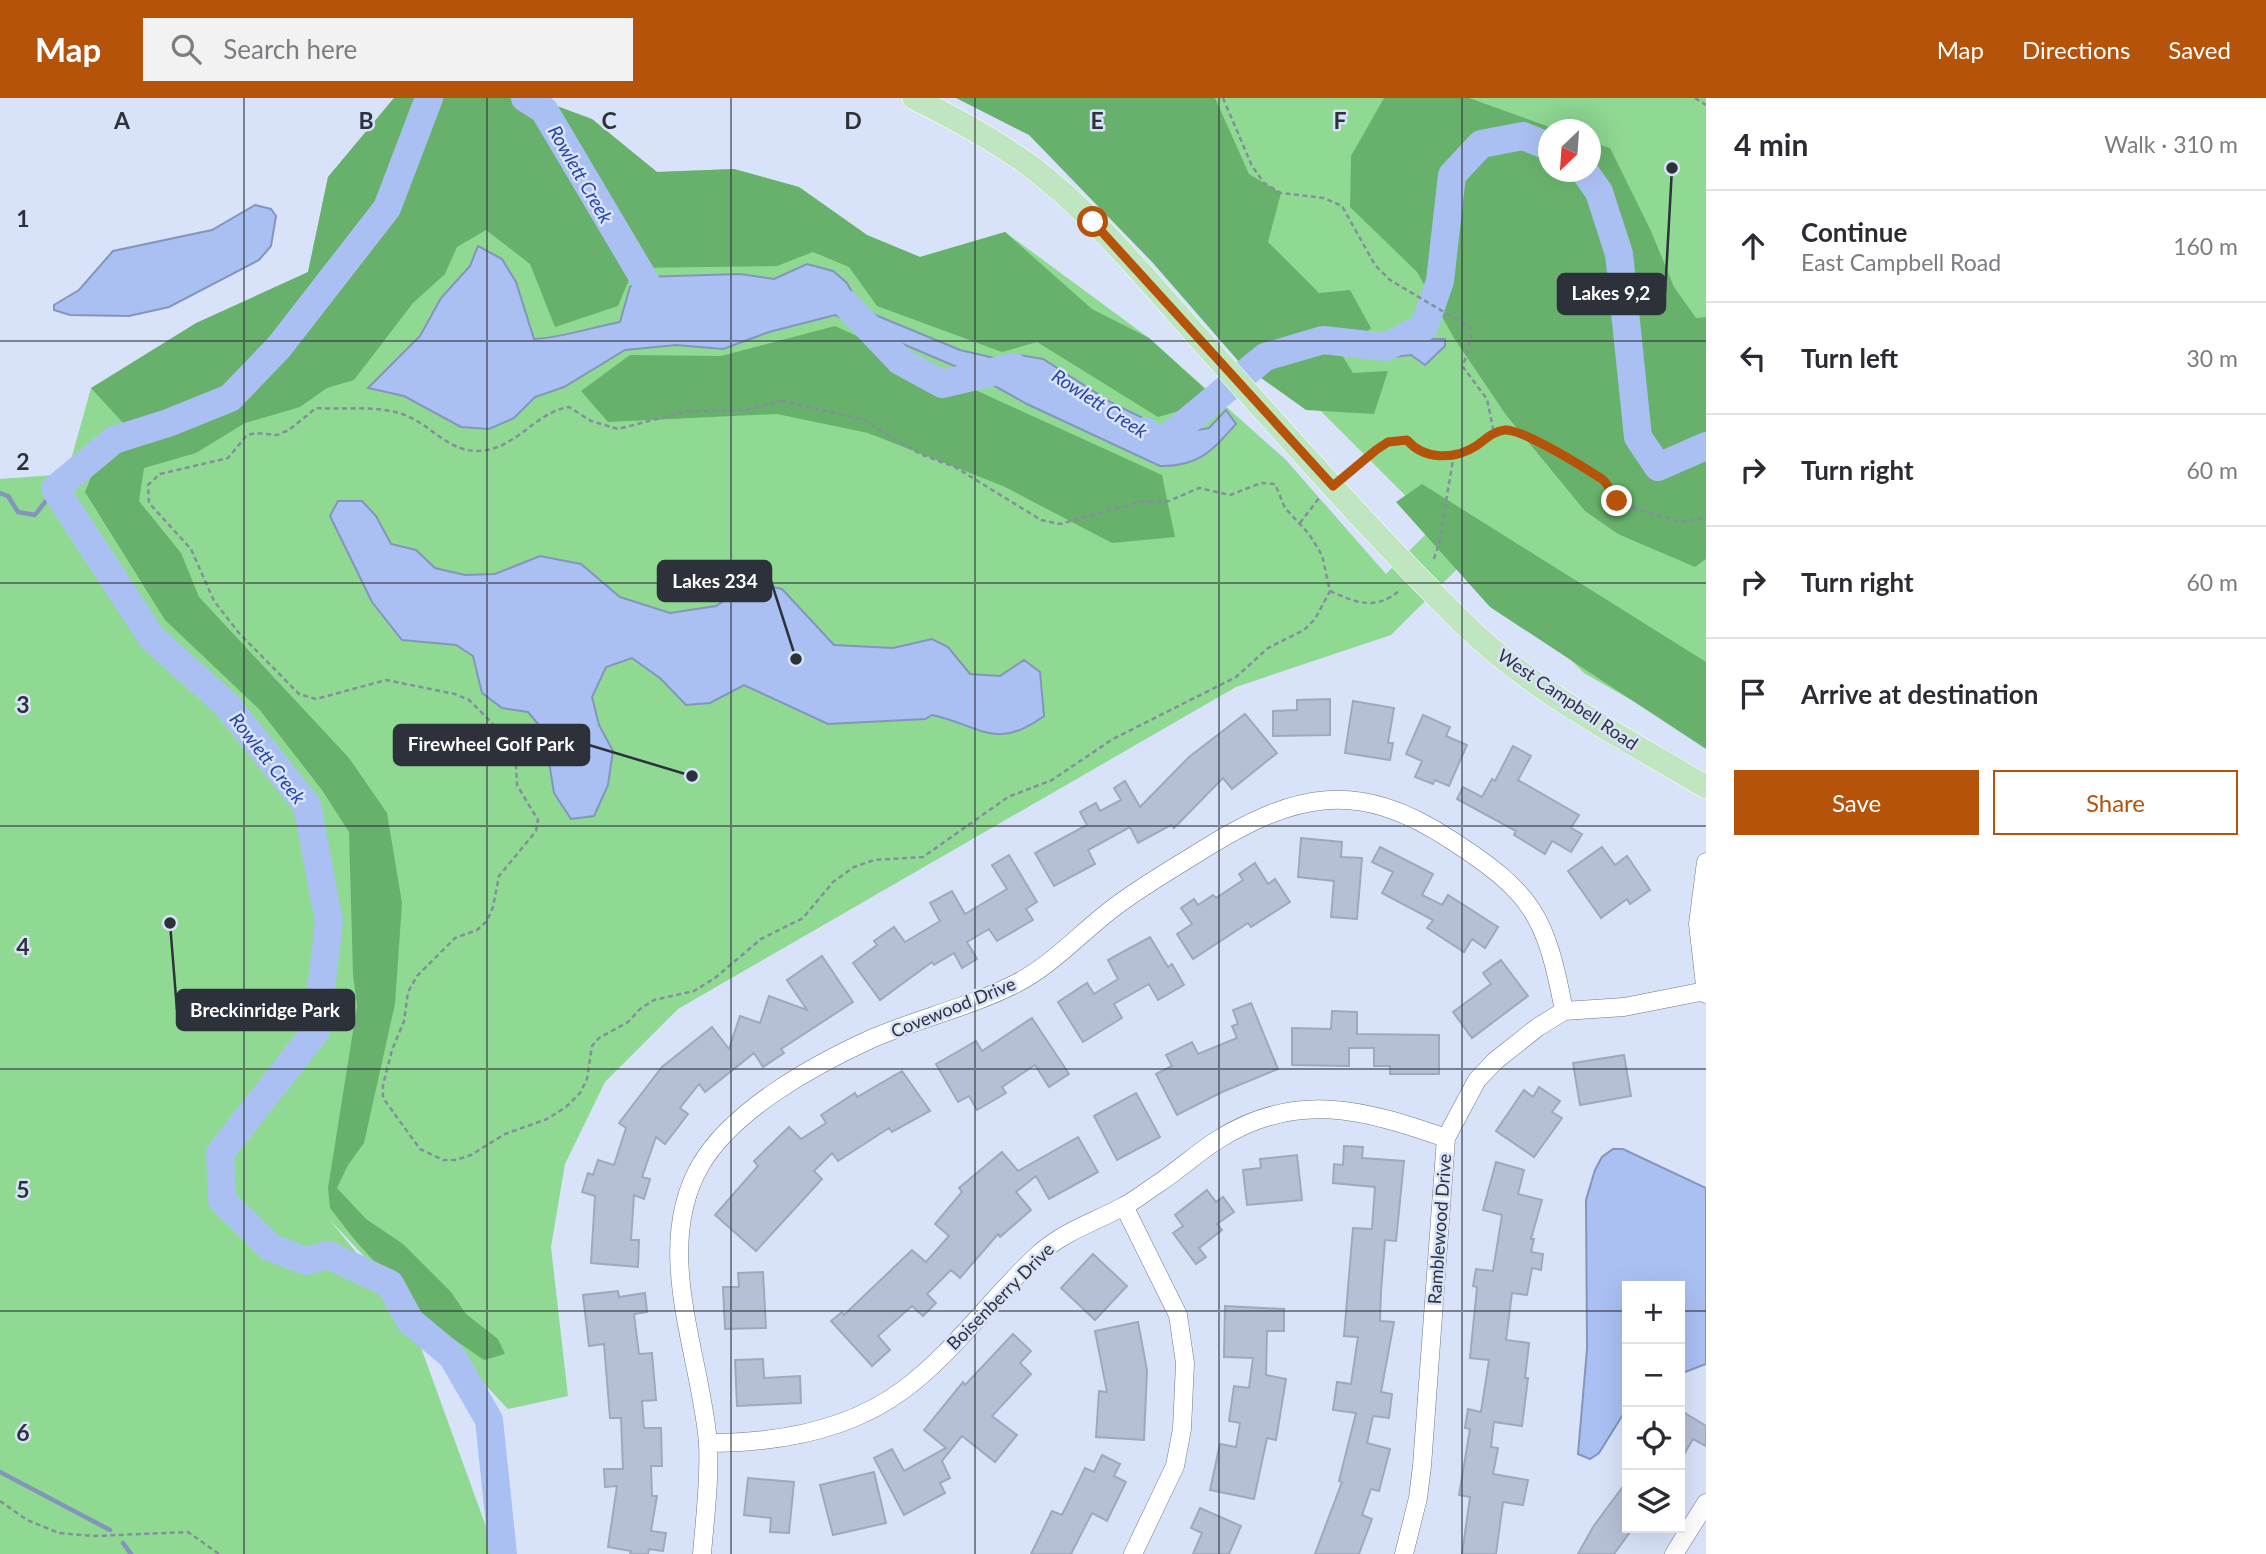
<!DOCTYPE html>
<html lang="en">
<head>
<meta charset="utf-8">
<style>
  :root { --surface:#fff; --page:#f2f2f3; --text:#2b2b33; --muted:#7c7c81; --line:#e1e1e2; --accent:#b45309 }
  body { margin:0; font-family:Lato,sans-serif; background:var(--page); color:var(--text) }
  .controls { position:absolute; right:21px; bottom:21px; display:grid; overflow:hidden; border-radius:0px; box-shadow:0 7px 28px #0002 }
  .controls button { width:63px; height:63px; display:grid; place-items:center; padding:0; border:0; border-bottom:2px solid var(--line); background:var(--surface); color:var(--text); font:35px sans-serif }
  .compass { position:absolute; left:1538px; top:21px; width:63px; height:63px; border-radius:50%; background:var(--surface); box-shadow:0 7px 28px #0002; rotate:205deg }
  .stop { position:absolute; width:21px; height:21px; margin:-16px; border:5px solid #b45309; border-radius:50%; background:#fff }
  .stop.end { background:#b45309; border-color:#fff; box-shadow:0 2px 7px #0008 }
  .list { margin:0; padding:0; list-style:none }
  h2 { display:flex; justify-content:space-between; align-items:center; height:91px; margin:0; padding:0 28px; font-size:30px }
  h2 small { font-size:23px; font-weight:400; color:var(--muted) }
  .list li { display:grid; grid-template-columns:46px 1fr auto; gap:21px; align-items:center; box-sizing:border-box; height:112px; padding:0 28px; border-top:2px solid var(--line) }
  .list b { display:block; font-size:26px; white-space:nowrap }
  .list p { margin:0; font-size:23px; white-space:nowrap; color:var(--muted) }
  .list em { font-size:23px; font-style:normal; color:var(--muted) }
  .actions { display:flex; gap:14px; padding:21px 28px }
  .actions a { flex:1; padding:16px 0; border:2px solid var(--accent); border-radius:0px; text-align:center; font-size:24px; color:var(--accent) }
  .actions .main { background:var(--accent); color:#fff }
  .icon { flex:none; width:38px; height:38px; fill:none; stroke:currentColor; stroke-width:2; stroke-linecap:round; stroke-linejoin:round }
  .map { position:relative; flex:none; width:1706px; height:1456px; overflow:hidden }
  header { display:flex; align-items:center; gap:42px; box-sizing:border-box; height:98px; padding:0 35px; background:var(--accent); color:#fff }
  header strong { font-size:33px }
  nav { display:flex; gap:38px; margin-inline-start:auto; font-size:24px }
  .search { width:490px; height:63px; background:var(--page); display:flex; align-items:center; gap:18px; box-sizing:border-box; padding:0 24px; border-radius:0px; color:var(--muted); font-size:26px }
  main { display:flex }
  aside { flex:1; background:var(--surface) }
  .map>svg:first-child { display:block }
</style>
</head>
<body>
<header>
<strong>Map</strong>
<div class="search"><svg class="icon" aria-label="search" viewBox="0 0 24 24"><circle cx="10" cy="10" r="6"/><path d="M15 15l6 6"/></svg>Search here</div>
<nav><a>Map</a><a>Directions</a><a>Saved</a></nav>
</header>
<main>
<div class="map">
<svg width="1706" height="1456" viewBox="0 0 1706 1456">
  <rect width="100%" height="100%" fill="#d8e3fa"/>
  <path fill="#90d993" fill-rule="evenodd" d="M394,0H535L592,21L657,74L734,71L799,89L867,137L920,159L1005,134L1149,240L1286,362L1386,476L1435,427L1022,15L990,0H1706V645L1584,575L1468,460L1391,537L1236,589L678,911L605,984L565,1066L551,1149L568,1298L508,1311L329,1121L411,1222L496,1456H0V381L67,376L91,290L308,174L328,79ZM1548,32H1590V74H1548Z"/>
  <path fill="#68b16c" d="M394,0H535L592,21L657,74L734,71L799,89L867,137L920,159L1005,134L1092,211L1149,240L1217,302L1158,319L1037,244L1002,254L877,208L849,169L813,154L777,168L634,170L618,208L555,229L530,166L486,132L457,149L445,176L413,205L354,282L327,290L300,309L245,325L196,355L144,370L139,403L181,455L199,499L349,660L387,715L402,805L395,906L364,1045L348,1067L337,1090L366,1121L403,1146L451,1194L466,1216L498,1241L505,1256L484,1262L430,1225L354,1141L330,1110L328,1090L357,908L353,876L349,734L322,692L259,611L165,522L85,394L98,362L136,339L91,290L196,225L308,174L328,79Z
    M956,0H1215L1249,76L1281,95L1268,144L1319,195L1350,192L1371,230L1342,257L1353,275L1388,273L1374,316L1306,312L1240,265L1153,165L1029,37Z
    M1384,0H1469L1555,31L1548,32V74H1590L1591,44L1610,50L1651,133L1674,189L1696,220L1706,219V461L1695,469L1618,436L1585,413L1506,317L1454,240L1417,174L1350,109L1351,58Z
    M835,228L1162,377L1175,439L1112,445L1003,388L868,335L777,316L608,324L581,293L630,257L721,258Z
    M1422,386L1706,564V651L1490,509L1396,404Z"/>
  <path fill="#aac0f2" stroke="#8495bb" stroke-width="2" d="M255,107L271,111L276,118L271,148L259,162L169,209L129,218L70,217L54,212V207L79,192L113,153L212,132Z
    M478,148L502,161L516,184L534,241C562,240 592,229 620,224L630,189L642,179L740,176L774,181L807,166L833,173L847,185L858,206L873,216L960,252L1007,263L1019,257L1043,261L1112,305L1167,332L1187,334L1209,330L1226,312L1236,326C1212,353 1198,369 1160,368L1027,306L971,275L835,217L769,234L723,251L676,247L625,252L564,289L535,299L514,320L489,331L461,329L404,298L368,290L420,238L441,200L470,168Z
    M1405,236L1417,241H1445V248L1425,267L1411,257L1376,261L1373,245L1395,242Z
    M338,403H362L376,418L391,446L416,452L435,470L465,477L495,476L540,458L581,466L620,499L670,515L716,508L751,484L782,491L834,547L893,550L932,541L948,549L970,576L1000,578L1024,562L1040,574L1044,618C995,654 980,627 932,617L925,621L828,626L744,587L710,605L686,607L661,581L632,560L606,569L592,599L599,627L613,653L608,687L594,718L571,721L554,695L544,633L528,614L502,610L482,595L473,558L456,547L402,542L372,504L330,418Z
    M1613,1051H1623L1706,1090V1266L1680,1276V1188H1627V1310L1599,1355L1590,1361L1578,1356L1587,1251L1586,1102L1595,1072L1602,1059Z"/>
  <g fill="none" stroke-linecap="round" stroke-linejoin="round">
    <path stroke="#8495bb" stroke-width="4.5" d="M0,395L8,398L18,414L35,417L55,391
      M0,1374L110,1432
      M123,1445L131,1456"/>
    <path stroke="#aac0f2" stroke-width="28" d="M429,0L387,110L279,249L230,300L168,325L114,342L55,391L152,540L226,606L307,707L329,824L316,933L220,1055L222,1102L270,1149L306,1163L328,1157L390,1186L410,1223L452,1258L489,1322L503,1456
      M525,0L544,12L663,213
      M1585,74L1599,94L1619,156L1638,339L1658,369L1706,348
      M846,206L900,263L942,286L1014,269
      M1145,333L1161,345L1265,259L1323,242L1386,249L1424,229L1440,183L1452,77L1481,46L1523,38L1548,48"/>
  </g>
  <path fill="#b5bfd6" stroke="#9ea9bf" stroke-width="2" d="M1330,601V637L1273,638V613L1297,612V602Z
    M1353,603L1394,610L1388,645H1393L1390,662L1345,655Z
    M1245,616L1277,655L1232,691L1223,680L1174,730L1171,727L1138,745L1130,729L1088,752L1095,766L1054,788L1035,755L1087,727L1080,714L1096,705L1100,713L1121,702L1114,690L1125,683L1140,709L1189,659Z
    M1423,617L1450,629L1446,638L1467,647L1449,688L1435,682L1433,686L1415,679L1422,663L1406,656Z
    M1513,648L1531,658L1518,682L1579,717L1571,730L1582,736L1571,754L1552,743L1545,756L1514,737L1516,733L1457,701L1463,689L1482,699L1492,681L1495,683Z
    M1301,740L1342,744L1341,759L1362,760L1357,821L1331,819L1334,783L1298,779Z
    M1380,749L1433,776L1422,797L1442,807L1448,797L1498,829L1485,850L1472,841L1464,854L1427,830L1433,822L1382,795L1393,774L1372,764Z
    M1602,749L1615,767L1627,758L1650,792L1630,806L1627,801L1601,820L1568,773Z
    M1009,757L1037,804L1026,811L1033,822L997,843L989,831L967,844L977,861L962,870L954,855L934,867L932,864L880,902L853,865L877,847L874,843L894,829L905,844L940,823L930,805L952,793L965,816L1007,791L992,767Z
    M1255,765L1268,786L1275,781L1290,804L1251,829L1248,825L1193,861L1177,836L1192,826L1181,810L1194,801L1198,807L1213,797L1216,800L1243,782L1239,776Z
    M1150,839L1168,869L1172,866L1184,887L1158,902L1149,886L1114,906L1122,920L1083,944L1058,904L1087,885L1094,896L1118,881L1108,862Z
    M822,858L853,904L781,951L784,955L763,969L754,955L705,994L699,986L680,1010L688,1016L665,1046L656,1039L642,1079L650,1081L644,1101L634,1097L631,1142H639L638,1169L591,1165L595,1098L582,1094L588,1075L593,1077L598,1062L614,1067L626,1030L619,1025L662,969L712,929L729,951L740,918L760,925L769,898L807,912L787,882Z
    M1501,862L1528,898L1472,940L1453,914L1491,886L1483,875Z
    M1251,905L1278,971L1222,994L1177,1017L1156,976L1172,968L1166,957L1192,944L1198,956L1237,940L1232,928L1238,926L1233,912Z
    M1332,913L1357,914V936L1439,937V976H1390V968H1374V950H1349V968L1292,967V930L1331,931Z
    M1032,920L1069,976L1049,989L1035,967L1002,989L1006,995L977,1012L969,998L958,1004L936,966L976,943L982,953Z
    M1624,957L1631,998L1580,1007L1573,965Z
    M902,973L930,1013L892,1034L889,1030L838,1063L832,1055L814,1073L822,1081L756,1153L715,1117L758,1068L754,1063L789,1029L801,1041L826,1025L821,1017L855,995L857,999Z
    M1539,989L1560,1003L1552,1014L1562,1020L1534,1059L1496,1033L1524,992L1533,999Z
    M1136,995L1160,1039L1117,1062L1094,1018Z
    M1078,1039L1098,1074L1049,1101L1036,1078L1016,1094L1031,1112L1000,1139L998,1136L960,1180L951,1172L927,1196L936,1205L923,1218L912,1208L878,1238L890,1252L872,1268L831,1223L842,1214L844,1217L912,1152L926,1164L949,1138L935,1126L962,1094L959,1090L1002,1054L1018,1073Z
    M1344,1048L1363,1049L1362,1060L1404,1063L1396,1143L1385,1142L1381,1194L1380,1223L1394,1224L1381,1294L1392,1296L1389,1320L1373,1318L1367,1345L1390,1351L1379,1393L1371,1391L1362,1417L1372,1421L1359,1456H1315L1342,1384L1339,1383L1356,1315L1333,1312L1337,1284L1351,1286L1358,1239L1344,1238L1353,1130L1372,1131L1375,1089L1333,1085L1334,1066L1343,1067Z
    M1297,1057L1302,1102L1247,1107L1243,1072L1261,1070L1260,1061Z
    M1496,1064L1524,1072L1518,1096L1542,1102L1531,1141H1534L1531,1154L1543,1156L1541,1172L1532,1170L1527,1197L1512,1195L1506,1242L1529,1245L1525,1280H1528L1522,1328L1494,1324L1491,1349L1498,1350L1493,1376L1528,1382L1523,1407L1503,1404L1496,1456H1462L1470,1399L1459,1397L1470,1331L1465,1330L1468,1311L1481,1314L1489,1262L1470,1260L1477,1189L1473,1188L1476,1171L1493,1173L1502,1117L1483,1112Z
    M1207,1092L1216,1104L1223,1099L1234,1114L1217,1126L1222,1132L1199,1150L1206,1159L1196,1166L1173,1135L1183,1128L1175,1117Z
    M1093,1156L1127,1188L1095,1222L1061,1190Z
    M763,1174L766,1230L725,1231L723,1189H739L738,1175Z
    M618,1193L619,1199L645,1195L647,1214L634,1216L639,1256L652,1255L656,1302L642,1303L644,1330H661L662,1368H651L652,1398H657L651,1433L666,1435L663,1453L649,1451L648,1456H630L631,1453L608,1449L617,1388L605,1389L604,1371H623L621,1320H610L604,1246L589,1248L583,1197Z
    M1225,1208L1284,1211V1233H1267L1266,1277L1286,1281L1276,1342L1267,1340L1254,1401L1210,1392L1220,1346L1236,1349L1240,1325L1229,1323L1234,1288L1249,1290L1253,1260L1224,1259Z
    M1138,1224L1147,1272L1144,1342L1096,1339L1099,1293L1107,1294L1095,1233Z
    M1013,1236L1031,1253L1020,1265L1031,1276L992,1318L1017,1337L995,1364L962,1338L942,1363L950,1380L940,1385L945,1395L904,1417L874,1360L892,1351L904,1373L946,1350L924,1332L963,1284L965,1287Z
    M763,1261L764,1280L800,1278L801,1305L737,1308L735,1262Z
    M1680,1312L1706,1328V1348L1693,1341L1680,1363Z
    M1102,1357L1120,1366L1114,1378L1126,1384L1107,1423L1092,1415L1071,1456H1031L1052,1413L1062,1417L1085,1370L1094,1374Z
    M874,1374L886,1425L833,1437L820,1387Z
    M748,1380L794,1384L789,1435L770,1434L771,1420L744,1417Z
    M1627,1383V1430H1633L1614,1456H1578L1593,1429Z
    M1200,1410L1241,1428L1229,1456H1193L1202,1435L1191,1430Z"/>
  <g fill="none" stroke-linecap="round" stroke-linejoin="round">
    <g stroke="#6e788c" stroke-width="19">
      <path id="minor" d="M1706,764L1698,826L1706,896
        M1124,1108L1178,1217L1185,1265L1182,1331L1175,1368L1133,1456
        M708,1345C775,1345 848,1333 903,1292C953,1256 994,1196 1041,1154C1067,1132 1095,1124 1124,1108C1136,1102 1148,1092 1159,1085C1180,1071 1198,1054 1219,1041C1297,992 1365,1012 1446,1040
        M702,1456C705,1419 710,1381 708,1345C701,1257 652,1152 700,1068C732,1012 814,967 871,941C919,920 970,909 1017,885C1055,865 1082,833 1116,808C1144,787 1174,770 1204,751C1294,695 1357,680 1451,742C1533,795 1546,818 1564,913
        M1404,1456L1418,1400L1422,1368L1446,1040L1477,982L1495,963L1538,929L1564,913L1624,909L1705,893
        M1674,1456L1706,1405"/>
    </g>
    <g stroke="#fff" stroke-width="24">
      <path id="major" d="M914,0C954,20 993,41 1029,67C1099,120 1155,192 1214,257C1296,348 1377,440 1464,526C1533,594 1624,640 1706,689"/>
    </g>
    <path stroke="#868e9e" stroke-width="2.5" stroke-dasharray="5 3.5" stroke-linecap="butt" d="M1223,0L1252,68L1264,85L1281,95L1324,100L1342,108L1375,167L1390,182L1471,230V239L1463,269L1487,301L1494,335
      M1695,0L1706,7
      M781,303L862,321L920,356L955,369L1041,422L1060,426L1140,404L1169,403L1199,390L1230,397L1261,385L1275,386L1285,410L1309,436L1322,457L1330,493L1315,521L1304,532L1268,550L1236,579L1113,641L1052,682L1008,699L923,759L874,762L854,769L833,784L803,820L761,841L715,880L694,893L654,902L640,911L628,924L599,940L592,948L587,981L580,995L566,1009L547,1021L505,1036L471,1057L456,1062H443L420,1051L383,1000V987L392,952L404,923L408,894L417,878L455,840L477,832L487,823L493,809L499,778L536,733L538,722L517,687L515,648L469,602L455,596L386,582L316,601L299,596L239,535L214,503L191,451L149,405L148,387L160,376L228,360L247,337L256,335L277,337L289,332L316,310C343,312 376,307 402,316C430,325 447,354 479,353C517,351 535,314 569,309L591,323L618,331L688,313L747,312Z
      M1348,376L1376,352L1400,341L1407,342L1432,358H1443L1473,350L1494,335L1505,332L1526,339L1602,381L1613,399L1624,407L1680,424L1706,420
      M1300,425L1319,400
      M1434,461L1439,445L1454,356
      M1330,493C1357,505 1376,513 1400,492
      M0,1403L27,1422L59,1435L93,1438L188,1434L219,1456"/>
    <use href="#minor" stroke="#fff" stroke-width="18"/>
    <use href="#major" stroke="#bfe6c1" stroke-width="23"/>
  </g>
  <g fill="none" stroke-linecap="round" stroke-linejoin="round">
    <path stroke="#b45309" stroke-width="9" d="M1093,124L1333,388L1376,352L1388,344L1407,342C1424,362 1454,362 1476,348C1485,342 1493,333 1505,332C1523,331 1585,370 1602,381C1610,387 1610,396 1617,403"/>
  </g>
  <path fill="none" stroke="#2d313a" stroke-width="2" stroke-opacity="0.55" d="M244,0V1456M487,0V1456M731,0V1456M975,0V1456M1219,0V1456M1462,0V1456M0,243H1706M0,485H1706M0,728H1706M0,971H1706M0,1213H1627M1680,1213H1706"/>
  <g text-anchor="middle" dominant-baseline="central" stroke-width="5" stroke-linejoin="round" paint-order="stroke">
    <g font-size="18" fill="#2d313a" stroke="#d8e3fa">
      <text transform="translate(1568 601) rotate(34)">West Campbell Road</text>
      <text transform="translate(953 909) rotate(-22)">Covewood Drive</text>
      <text transform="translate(1439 1131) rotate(-86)">Ramblewood Drive</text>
      <text transform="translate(1000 1198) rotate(-45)">Boisenberry Drive</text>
    </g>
    <g font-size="19" font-style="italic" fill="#2645a1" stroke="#d8e3fa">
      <text transform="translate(581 76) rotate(60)">Rowlett Creek</text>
      <text transform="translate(1100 305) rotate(33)">Rowlett Creek</text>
      <text transform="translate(268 660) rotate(52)">Rowlett Creek</text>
    </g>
  </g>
  <g font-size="23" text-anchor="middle" font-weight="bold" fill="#2d313a" stroke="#d8e3fa" stroke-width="5" stroke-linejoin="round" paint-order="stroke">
    <text x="122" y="31">A</text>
    <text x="366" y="31">B</text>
    <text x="609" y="31">C</text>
    <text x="853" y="31">D</text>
    <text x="1097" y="31">E</text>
    <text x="1340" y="31">F</text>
    <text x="23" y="129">1</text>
    <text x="23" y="372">2</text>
    <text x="23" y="615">3</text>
    <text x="23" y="857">4</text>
    <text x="23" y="1100">5</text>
    <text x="23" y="1343">6</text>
  </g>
  <path fill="none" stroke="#2d313a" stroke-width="2.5" d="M1672 70L1665 196M796 561L771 483M692 678L589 647M170 825L177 912"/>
  <g fill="#2d313a" stroke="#d8e3fa" stroke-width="2.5">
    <circle cx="1672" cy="70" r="7"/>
    <circle cx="796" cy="561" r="7"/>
    <circle cx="692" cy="678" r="7"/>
    <circle cx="170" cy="825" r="7"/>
  </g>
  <g fill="#2d313a" stroke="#2d313a" stroke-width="2.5">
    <rect x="1558" y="176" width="107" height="40" rx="7"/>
    <rect x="658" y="463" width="113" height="40" rx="7"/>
    <rect x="394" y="627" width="195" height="40" rx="7"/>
    <rect x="177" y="892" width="177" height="40" rx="7"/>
  </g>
  <g font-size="19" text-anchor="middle" font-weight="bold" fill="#fff">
    <text x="1611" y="202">Lakes 9,2</text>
    <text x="715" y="490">Lakes 234</text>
    <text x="491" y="653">Firewheel Golf Park</text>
    <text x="265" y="919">Breckinridge Park</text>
  </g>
</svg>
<div class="controls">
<button>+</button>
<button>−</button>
<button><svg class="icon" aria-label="locate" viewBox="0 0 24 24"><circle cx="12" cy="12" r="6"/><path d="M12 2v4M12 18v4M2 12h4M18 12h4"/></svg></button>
<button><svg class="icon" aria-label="layers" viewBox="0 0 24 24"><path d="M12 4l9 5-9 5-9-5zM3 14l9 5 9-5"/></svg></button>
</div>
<svg class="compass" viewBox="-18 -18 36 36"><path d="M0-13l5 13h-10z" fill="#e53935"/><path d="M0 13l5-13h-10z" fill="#7c7c81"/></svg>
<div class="stop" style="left:1093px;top:124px"></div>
<div class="stop end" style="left:1617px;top:403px"></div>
</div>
<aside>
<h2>4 min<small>Walk · 310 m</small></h2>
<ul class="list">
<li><svg class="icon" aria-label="ahead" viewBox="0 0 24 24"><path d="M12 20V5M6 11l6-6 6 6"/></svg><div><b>Continue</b><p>East Campbell Road</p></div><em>160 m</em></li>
<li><svg class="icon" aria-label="left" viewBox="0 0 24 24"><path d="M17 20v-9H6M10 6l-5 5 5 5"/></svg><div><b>Turn left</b></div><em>30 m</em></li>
<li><svg class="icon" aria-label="right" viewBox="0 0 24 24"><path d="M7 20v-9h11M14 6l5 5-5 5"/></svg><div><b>Turn right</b></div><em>60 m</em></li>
<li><svg class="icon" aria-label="right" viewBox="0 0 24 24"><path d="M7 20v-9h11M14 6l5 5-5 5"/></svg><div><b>Turn right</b></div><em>60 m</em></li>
<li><svg class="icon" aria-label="arrive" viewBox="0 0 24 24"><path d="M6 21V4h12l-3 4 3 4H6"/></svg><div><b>Arrive at destination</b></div></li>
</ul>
<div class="actions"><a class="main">Save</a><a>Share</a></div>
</aside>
</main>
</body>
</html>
